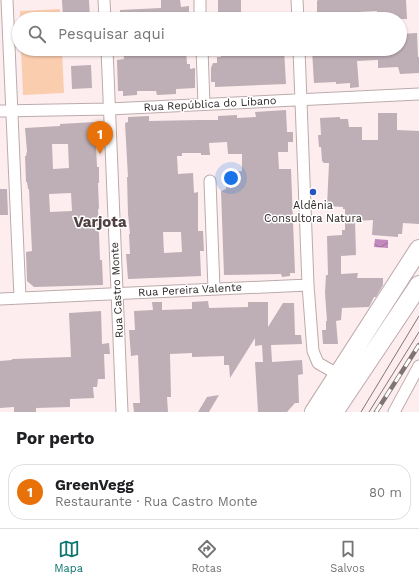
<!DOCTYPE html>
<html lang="pt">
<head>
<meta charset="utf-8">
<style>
  :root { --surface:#fff; --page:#f6f6f6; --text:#202124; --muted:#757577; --line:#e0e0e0; --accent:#0f766e }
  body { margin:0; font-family:"Work Sans",sans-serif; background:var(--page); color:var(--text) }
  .you { position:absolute; left:231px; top:178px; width:14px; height:14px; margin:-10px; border:3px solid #fff; border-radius:50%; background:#1a73e8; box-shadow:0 0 0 6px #1a73e833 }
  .badge { display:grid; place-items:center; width:26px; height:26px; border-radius:50%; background:var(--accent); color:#fff; font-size:13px; font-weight:700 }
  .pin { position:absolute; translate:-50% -33px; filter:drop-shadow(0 1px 2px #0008) }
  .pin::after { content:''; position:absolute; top:21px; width:14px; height:12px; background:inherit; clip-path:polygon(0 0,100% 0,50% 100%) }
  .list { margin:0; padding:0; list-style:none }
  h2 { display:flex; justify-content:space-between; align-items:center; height:52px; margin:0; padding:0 16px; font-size:17px }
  h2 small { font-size:13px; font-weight:400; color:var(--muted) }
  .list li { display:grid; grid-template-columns:26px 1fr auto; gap:12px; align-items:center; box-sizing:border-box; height:56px; margin:0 8px 8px; padding:0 8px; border:1px solid var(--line); border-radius:16px }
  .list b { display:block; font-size:15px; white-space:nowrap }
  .list p { margin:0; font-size:13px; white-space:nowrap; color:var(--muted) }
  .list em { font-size:13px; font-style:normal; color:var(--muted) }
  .icon { flex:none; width:22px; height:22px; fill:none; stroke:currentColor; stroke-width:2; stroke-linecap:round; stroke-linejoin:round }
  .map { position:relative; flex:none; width:419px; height:412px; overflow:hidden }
  .search { position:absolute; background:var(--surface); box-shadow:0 1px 3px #0004; left:12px; right:12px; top:12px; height:44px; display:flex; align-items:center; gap:10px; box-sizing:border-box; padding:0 14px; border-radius:22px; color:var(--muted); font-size:15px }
  .sheet { height:116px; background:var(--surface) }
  nav { display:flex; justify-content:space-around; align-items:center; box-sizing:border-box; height:56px; border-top:1px solid var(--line); background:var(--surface); font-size:11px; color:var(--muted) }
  nav a { display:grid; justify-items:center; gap:2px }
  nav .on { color:var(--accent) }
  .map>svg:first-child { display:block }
</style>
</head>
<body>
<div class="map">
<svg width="419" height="412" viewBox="0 0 419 412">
  <defs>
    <pattern id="water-waves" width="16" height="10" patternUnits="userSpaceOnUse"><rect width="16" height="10" fill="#c189bd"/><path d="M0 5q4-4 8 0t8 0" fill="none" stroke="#9d709a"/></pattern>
  </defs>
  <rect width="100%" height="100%" fill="#fdedef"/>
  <path fill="#fbcdaf" d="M60,9V19H20V11Z
    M21,49H62L64,93L23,95Z"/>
  <path fill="url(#water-waves)" d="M74,49H91L92,53H75Z
    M375,239L388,240V248L374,247Z"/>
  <path fill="#beaeb5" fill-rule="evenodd" d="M62,0H89L90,19H63Z
    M161,0H180L181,7L189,6V19H120V10L161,8Z
    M218,0H241V16L237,17V19H218Z
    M318,0H406L407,19H377V11L358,12V14H355V19H339V18H317V1Z
    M417,33L418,57H419V73L400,74L398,67L378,68V60L357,61L359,87L350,88V83L336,84V82L314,83L312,50L400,49V34Z
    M123,49H134V51L144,50V53L163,52V49H186L187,64H190V69L195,68V88L176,89V94L157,95L156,91H137V95L123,96V91H118L117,60L124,59Z
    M220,49H284L286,84L215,87V82H211V68L213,63H217V57H221Z
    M91,65L92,88L72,89L71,66Z
    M286,110L287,132H293V142H288V152H278L279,169H291L295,273H290V276L282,277L281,274L224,275L221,191L226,189V172L242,171V154H228L227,142L209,143L210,155H201V153H182V156H177L178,174L193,173L194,193L198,192V231H203L204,251H200L201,276L128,279L126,254H130L129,234H130L128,214L127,177H128L125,123L128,122V117L149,116V121L199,120H218V116L237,115V118L256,117L255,112ZM163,232H181L182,252L164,253Z
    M378,113H397V130L419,131V224L403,223L402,234H398V237L372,235L373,220L355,221L356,255L341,256V274L358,273L357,278H383V285L376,297H374L369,307L342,308L341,320L336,321L338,344H323L322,330H326V321H327L325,293L326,275H328L327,236L342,235V230H345V209H343V207L327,206L329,163H324L322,161L321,147H319L318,135H321L320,118L340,117V119H348L349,127H362V140H378Z
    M95,122L97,167H99V183H98L99,209H98L100,260H102L103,285L34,287L27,281L26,252L32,251L29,189H28L27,182H26L25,156H26L27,151L25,128L60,126V124ZM52,144H68L69,168L53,169ZM71,193L72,211L50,212L49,194Z
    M0,189H7L8,215H0Z
    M208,301L209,308L248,307V302H268V327L283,303H294L295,335H301L302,344L271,345L272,362L302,360L303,374L298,375L299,403H295L287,412H258L255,362H263L262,345L255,346V338L230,378L229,365H224V356L192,357V353L170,354L171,397H167L168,412H134L133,403H140L138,355L131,356L129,330H135L134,311L153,310L152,302H162V310L192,309V302Z
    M101,311L102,344L109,343L110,354H104L105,379H98L97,387H93L94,398L70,399V407L36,408V412H14V407L0,408V361L12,360V359L71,357L69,313Z
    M219,395L209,412H198L207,397Z"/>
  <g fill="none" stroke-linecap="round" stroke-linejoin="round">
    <g stroke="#bdabac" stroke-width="13">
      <path id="minor" d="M7,0L20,298
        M104,0L105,19
        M200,0V19
        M297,0L298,19
        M107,49L122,412
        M202,49L204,104
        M299,49L308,285L313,351L318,363L339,375
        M0,111L109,109L419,94
        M210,181L214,289
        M0,299L308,285
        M394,412L419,366"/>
    </g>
    <g stroke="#bdabac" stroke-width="20">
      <path id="trunk" d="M314,412L419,249
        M334,412L419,285"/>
    </g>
    <use href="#minor" stroke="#fff" stroke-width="11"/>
    <use href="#trunk" stroke="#fff" stroke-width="18"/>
    <path stroke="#7f7575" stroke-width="1" d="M361,412L419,316
      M369,412L419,332"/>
    <g stroke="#7f7575" stroke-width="4.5">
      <path id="rail" d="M376,412L419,345"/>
    </g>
    <use href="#rail" stroke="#fff" stroke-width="3" stroke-dasharray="9" stroke-linecap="butt"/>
  </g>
  <circle fill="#2a53c2" stroke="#fff" stroke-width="1.5" cx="313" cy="192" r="4"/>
  <g text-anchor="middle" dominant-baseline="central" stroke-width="3" stroke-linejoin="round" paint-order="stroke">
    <g font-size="11" fill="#2e2727" stroke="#fff">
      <text transform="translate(210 104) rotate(-3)">Rua República do Líbano</text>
      <text transform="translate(117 290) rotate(-93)">Rua Castro Monte</text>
      <text transform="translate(190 290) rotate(-3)">Rua Pereira Valente</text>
    </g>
    <g font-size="11" fill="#2e2727" stroke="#fff">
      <text x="313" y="205">Aldênia<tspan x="313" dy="13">Consultora Natura</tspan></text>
    </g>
    <g font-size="15" font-weight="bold" fill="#4f4042" stroke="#fff">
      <text x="100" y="222">Varjota</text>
    </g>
  </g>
</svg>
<div class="you"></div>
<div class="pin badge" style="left:100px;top:154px;background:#e8710a">1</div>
<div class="search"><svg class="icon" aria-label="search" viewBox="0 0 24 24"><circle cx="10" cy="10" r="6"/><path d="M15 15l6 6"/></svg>Pesquisar aqui</div>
</div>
<section class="sheet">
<h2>Por perto<small></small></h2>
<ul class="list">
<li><span class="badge" style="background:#e8710a">1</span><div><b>GreenVegg</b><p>Restaurante · Rua Castro Monte</p></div><em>80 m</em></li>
</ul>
</section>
<nav>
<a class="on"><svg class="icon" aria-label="map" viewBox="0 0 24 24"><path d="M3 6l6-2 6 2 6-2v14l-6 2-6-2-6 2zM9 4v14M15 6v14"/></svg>Mapa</a>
<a><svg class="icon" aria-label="directions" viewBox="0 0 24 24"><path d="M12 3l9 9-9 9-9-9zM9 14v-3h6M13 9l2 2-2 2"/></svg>Rotas</a>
<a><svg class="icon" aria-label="saved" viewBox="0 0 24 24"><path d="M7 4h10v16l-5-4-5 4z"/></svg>Salvos</a>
</nav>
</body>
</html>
